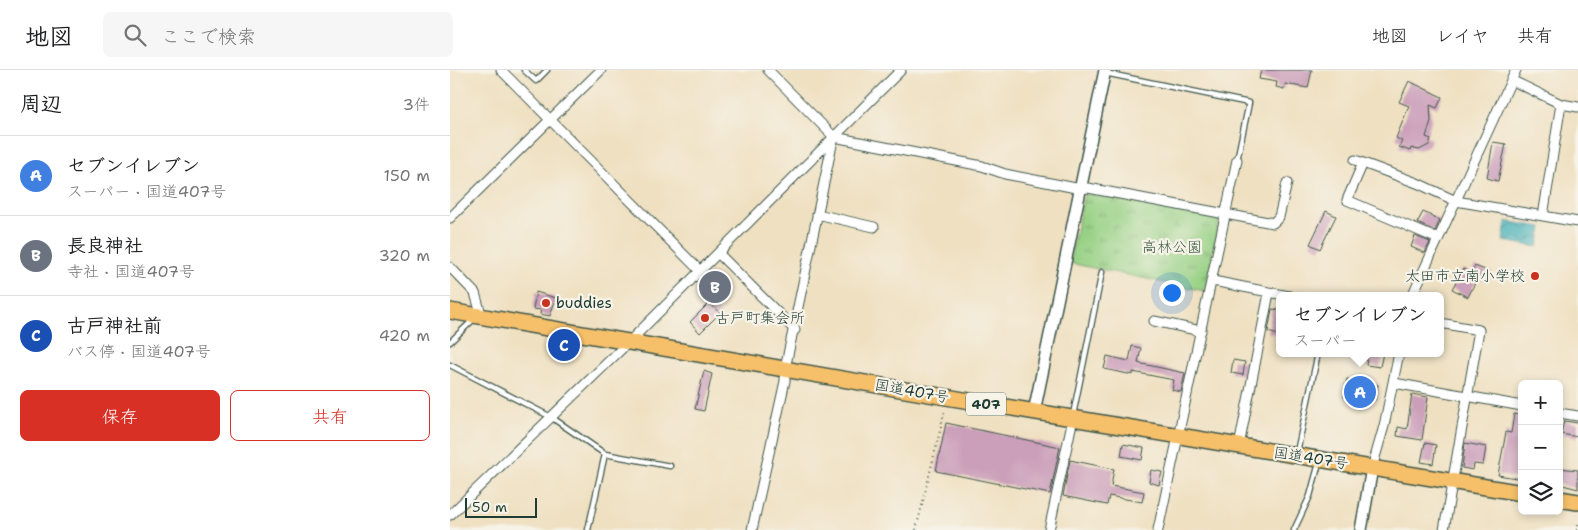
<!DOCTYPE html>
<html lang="ja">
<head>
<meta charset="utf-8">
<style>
  :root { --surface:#fff; --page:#f6f6f6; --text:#202124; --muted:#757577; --line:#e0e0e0; --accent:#d93025 }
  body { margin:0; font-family:"Shantell Sans","Klee One",sans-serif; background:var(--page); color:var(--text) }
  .controls { position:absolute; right:15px; bottom:15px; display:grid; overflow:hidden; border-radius:8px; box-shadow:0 2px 8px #0003 }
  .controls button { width:45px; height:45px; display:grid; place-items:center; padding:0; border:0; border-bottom:1px solid var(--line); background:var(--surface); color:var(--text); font:25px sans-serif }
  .scale { position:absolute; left:15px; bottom:12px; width:72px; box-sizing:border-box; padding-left:5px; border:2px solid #1f3d34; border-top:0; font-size:14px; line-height:18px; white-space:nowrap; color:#1f3d34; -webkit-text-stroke:4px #f7f3e8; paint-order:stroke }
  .you { position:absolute; left:721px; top:222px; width:18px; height:18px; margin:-12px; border:4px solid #fff; border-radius:50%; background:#1a73e8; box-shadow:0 0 0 8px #1a73e833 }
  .badge { display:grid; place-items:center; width:32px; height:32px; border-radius:50%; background:var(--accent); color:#fff; font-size:16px; font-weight:700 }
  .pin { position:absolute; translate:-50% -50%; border:2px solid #fff; box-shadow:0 1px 5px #0006 }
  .popup { position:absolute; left:826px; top:222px; width:168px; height:65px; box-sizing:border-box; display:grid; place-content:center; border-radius:8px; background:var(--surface); filter:drop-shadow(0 1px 4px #0005); font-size:16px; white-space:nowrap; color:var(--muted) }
  .popup b { font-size:19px; color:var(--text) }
  .popup::after { content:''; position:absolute; left:50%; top:100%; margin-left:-10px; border:10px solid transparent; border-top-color:var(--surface) }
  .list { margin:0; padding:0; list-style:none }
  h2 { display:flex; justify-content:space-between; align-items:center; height:65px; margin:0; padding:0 20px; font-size:21px }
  h2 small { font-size:16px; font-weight:400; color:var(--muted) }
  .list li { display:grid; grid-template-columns:32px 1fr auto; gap:15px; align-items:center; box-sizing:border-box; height:80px; padding:0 20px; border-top:1px solid var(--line) }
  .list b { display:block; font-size:19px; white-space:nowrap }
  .list p { margin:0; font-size:16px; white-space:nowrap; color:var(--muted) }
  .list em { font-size:16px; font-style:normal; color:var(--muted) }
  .actions { display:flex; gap:10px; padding:15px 20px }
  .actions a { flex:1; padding:11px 0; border:1px solid var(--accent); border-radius:8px; text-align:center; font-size:18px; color:var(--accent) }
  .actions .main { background:var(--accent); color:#fff }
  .icon { flex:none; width:28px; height:28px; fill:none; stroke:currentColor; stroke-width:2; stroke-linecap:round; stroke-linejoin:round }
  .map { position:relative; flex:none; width:1128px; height:460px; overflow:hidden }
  header { display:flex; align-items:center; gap:30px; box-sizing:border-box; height:70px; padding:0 25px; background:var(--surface); border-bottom:1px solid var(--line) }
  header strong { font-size:24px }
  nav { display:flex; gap:28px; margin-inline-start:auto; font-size:18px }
  .search { width:350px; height:45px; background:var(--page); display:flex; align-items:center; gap:12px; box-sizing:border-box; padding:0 18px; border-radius:8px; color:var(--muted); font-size:19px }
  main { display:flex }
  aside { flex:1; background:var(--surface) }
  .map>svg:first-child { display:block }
</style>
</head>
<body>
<header>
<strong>地図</strong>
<div class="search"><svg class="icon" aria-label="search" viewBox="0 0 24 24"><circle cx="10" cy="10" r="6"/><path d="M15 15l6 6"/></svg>ここで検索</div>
<nav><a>地図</a><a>レイヤ</a><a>共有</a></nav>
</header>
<main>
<aside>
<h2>周辺<small>3件</small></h2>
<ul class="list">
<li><span class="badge" style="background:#3f7fe0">A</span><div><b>セブンイレブン</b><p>スーパー · 国道407号</p></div><em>150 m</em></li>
<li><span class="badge" style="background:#6b7280">B</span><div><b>長良神社</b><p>寺社 · 国道407号</p></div><em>320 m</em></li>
<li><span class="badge" style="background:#1a4fb4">C</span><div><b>古戸神社前</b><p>バス停 · 国道407号</p></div><em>420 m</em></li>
</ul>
<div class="actions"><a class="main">保存</a><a>共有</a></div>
</aside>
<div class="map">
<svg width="1128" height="460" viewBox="0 0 1128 460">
  <defs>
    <pattern id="grass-tufts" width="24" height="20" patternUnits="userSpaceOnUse" patternTransform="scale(1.25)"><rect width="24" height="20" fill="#97d185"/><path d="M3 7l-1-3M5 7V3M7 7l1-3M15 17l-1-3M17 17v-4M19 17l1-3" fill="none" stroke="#7bab6e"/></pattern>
    <pattern id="water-waves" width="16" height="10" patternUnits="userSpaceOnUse" patternTransform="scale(1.25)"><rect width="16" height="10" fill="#3dadb8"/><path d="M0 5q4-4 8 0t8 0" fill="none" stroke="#338e96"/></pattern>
  </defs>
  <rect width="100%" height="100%" fill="#f7f3e8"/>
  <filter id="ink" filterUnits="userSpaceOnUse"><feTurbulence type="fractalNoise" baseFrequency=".02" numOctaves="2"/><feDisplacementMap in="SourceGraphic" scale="10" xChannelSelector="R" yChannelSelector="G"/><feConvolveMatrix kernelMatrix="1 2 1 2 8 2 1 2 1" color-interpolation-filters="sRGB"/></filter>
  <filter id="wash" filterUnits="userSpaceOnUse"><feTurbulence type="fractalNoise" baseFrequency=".0096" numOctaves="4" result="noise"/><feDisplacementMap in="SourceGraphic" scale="20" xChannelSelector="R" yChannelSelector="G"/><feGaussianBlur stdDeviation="1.12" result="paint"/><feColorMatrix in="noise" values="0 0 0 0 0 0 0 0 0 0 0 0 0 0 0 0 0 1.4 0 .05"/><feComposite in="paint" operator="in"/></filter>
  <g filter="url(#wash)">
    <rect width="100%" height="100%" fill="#efe0c1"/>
    <path fill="url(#grass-tufts)" stroke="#5b875c" d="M638,124L767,148L769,151L755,221L619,193L634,125Z"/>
    <path fill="url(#water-waves)" stroke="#2e7576" d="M1056,151L1092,157L1088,177L1053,171Z"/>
    <g id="blocks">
      <path fill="#cb9fba" d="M811,0H862L858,18L835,14L834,19L826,17L827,12L809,9Z
        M959,11L992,27L987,38L980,35L981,51L976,67L981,69L979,75L969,80L961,78L960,81L949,77L952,71L946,68L959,36L949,32Z
        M1043,72L1056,74L1048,111L1037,108Z
        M876,141L886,146L870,179L860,174Z
        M973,142L990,150L985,161L967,153Z
        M965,166L980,172L975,183L961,177Z
        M1025,196L1040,202L1039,211L1027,209L1018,227L1002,219L1013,199L1021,203Z
        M263,213L272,221L264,231L257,224L259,222L257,220Z
        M86,222L106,228L100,246L90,244L91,240L83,239Z
        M259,233L270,243L250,263L240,252Z
        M822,239L830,240L828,265L818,262Z
        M682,276L691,278L688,293L735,303L731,322L722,320L724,310L683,302V305L654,299L657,286L679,291Z
        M918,283H933L930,297L916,295Z
        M783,290L795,292L793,305L781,303Z
        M254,301L262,304L254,341L245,339Z
        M897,309L928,315L925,330L917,329V332L894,327Z
        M962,324L978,327L972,370L947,366L948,357L957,359Z
        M1064,344L1072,345V409L1048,405L1056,362L1061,363Z
        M1114,351L1128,353V367L1111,364Z
        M496,353L610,377L600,424L486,401Z
        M975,373L986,375L983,394L971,392Z
        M1015,373L1036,377L1033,395L1024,394L1023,400L1012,398Z
        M673,374L694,378L692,390L671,386Z
        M620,390L664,399L661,416L694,422L692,432L659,426L657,435L613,426Z
        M1109,398L1128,400V419L1109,414Z
        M701,400L712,402L709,415L699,412Z"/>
    </g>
  </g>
  <g filter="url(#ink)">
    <use href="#blocks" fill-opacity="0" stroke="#3e5549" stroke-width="1"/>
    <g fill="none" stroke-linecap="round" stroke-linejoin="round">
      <g stroke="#3e5549" stroke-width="7">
        <path id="service" d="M74,0L86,11L97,0
          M655,3L799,33L787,90
          M0,272L24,249
          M0,295L101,347L155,384L220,396
          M623,345L652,202
          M847,382L868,283
          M138,460L155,384
          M844,460L860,426L869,393"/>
      </g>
      <g stroke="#3e5549" stroke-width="11">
        <path id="minor" d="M51,0L250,201
          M318,0L384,67L532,96L555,104L631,119L638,118L823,153L829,147L837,113
          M1061,10L1111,34L1128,37
          M905,90L967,113L1006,131L1128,152
          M913,93L897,130L988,169
          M367,144L424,157
          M1093,146L1111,34
          M0,148L151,0
          M268,183L345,260
          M0,197L25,223L32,247
          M763,211L839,226
          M962,226L1066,0
          M704,251L751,261
          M990,253L1029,260L994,460
          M944,313L1072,336
          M1109,343L1128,346
          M789,376L819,223
          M922,398L934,356L949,283
          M0,445L189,262L451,0
          M302,460L335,311V299L383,70
          M599,460L623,348
          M708,460L787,90"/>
      </g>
      <g stroke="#3e5549" stroke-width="14">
        <path id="tertiary" d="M584,342L655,0
          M911,460L922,398"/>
      </g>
      <g stroke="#3e5549" stroke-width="18">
        <path id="trunk" d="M0,241L496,327L1072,423
          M1109,429L1128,432"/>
      </g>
      <path stroke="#3e5549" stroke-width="2" stroke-dasharray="1 4" stroke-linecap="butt" d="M466,460L495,340
        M1127,460L1128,454"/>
      <use href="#service" stroke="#fff" stroke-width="4.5"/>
      <use href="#minor" stroke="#fff" stroke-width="9"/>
      <use href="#tertiary" stroke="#fff" stroke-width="11"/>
      <use href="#trunk" stroke="#f6c06b" stroke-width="15"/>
    </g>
  </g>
  <g fill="#c8321e" stroke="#f7f3e8" stroke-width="2">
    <circle cx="1085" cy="206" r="5"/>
    <circle cx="96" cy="233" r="5"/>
    <circle cx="255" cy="248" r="5"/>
  </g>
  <g text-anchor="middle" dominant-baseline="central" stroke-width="4.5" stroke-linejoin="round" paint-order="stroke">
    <rect fill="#f7f3e8" stroke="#60746a" stroke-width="1" x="516" y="322.5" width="40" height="23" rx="4"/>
    <g font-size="14" font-weight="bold" fill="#1f3d34">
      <text x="536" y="334">407</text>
    </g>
    <g font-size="15" fill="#375b44" stroke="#f7f3e8">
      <text x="722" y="177">高林公園</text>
    </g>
    <g font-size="15" fill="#1f3d34" stroke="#f7f3e8" text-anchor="start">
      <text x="1075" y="206" text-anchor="end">太田市立南小学校</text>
      <text x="106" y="233">buddies</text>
      <text x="265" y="248">古戸町集会所</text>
    </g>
    <g font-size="15" fill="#1f3d34" stroke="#f7f3e8">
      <text transform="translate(462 321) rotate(10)">国道407号</text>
      <text transform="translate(861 388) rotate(9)">国道407号</text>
    </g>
  </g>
</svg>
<div class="controls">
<button>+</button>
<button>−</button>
<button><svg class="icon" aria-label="layers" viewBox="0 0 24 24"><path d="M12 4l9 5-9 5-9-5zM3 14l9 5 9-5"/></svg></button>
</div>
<div class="scale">50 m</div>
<div class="you"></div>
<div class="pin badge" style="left:910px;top:322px;background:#3f7fe0">A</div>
<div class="popup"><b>セブンイレブン</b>スーパー</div>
<div class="pin badge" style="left:265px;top:217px;background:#6b7280">B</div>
<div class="pin badge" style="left:114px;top:275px;background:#1a4fb4">C</div>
</div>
</main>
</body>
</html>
